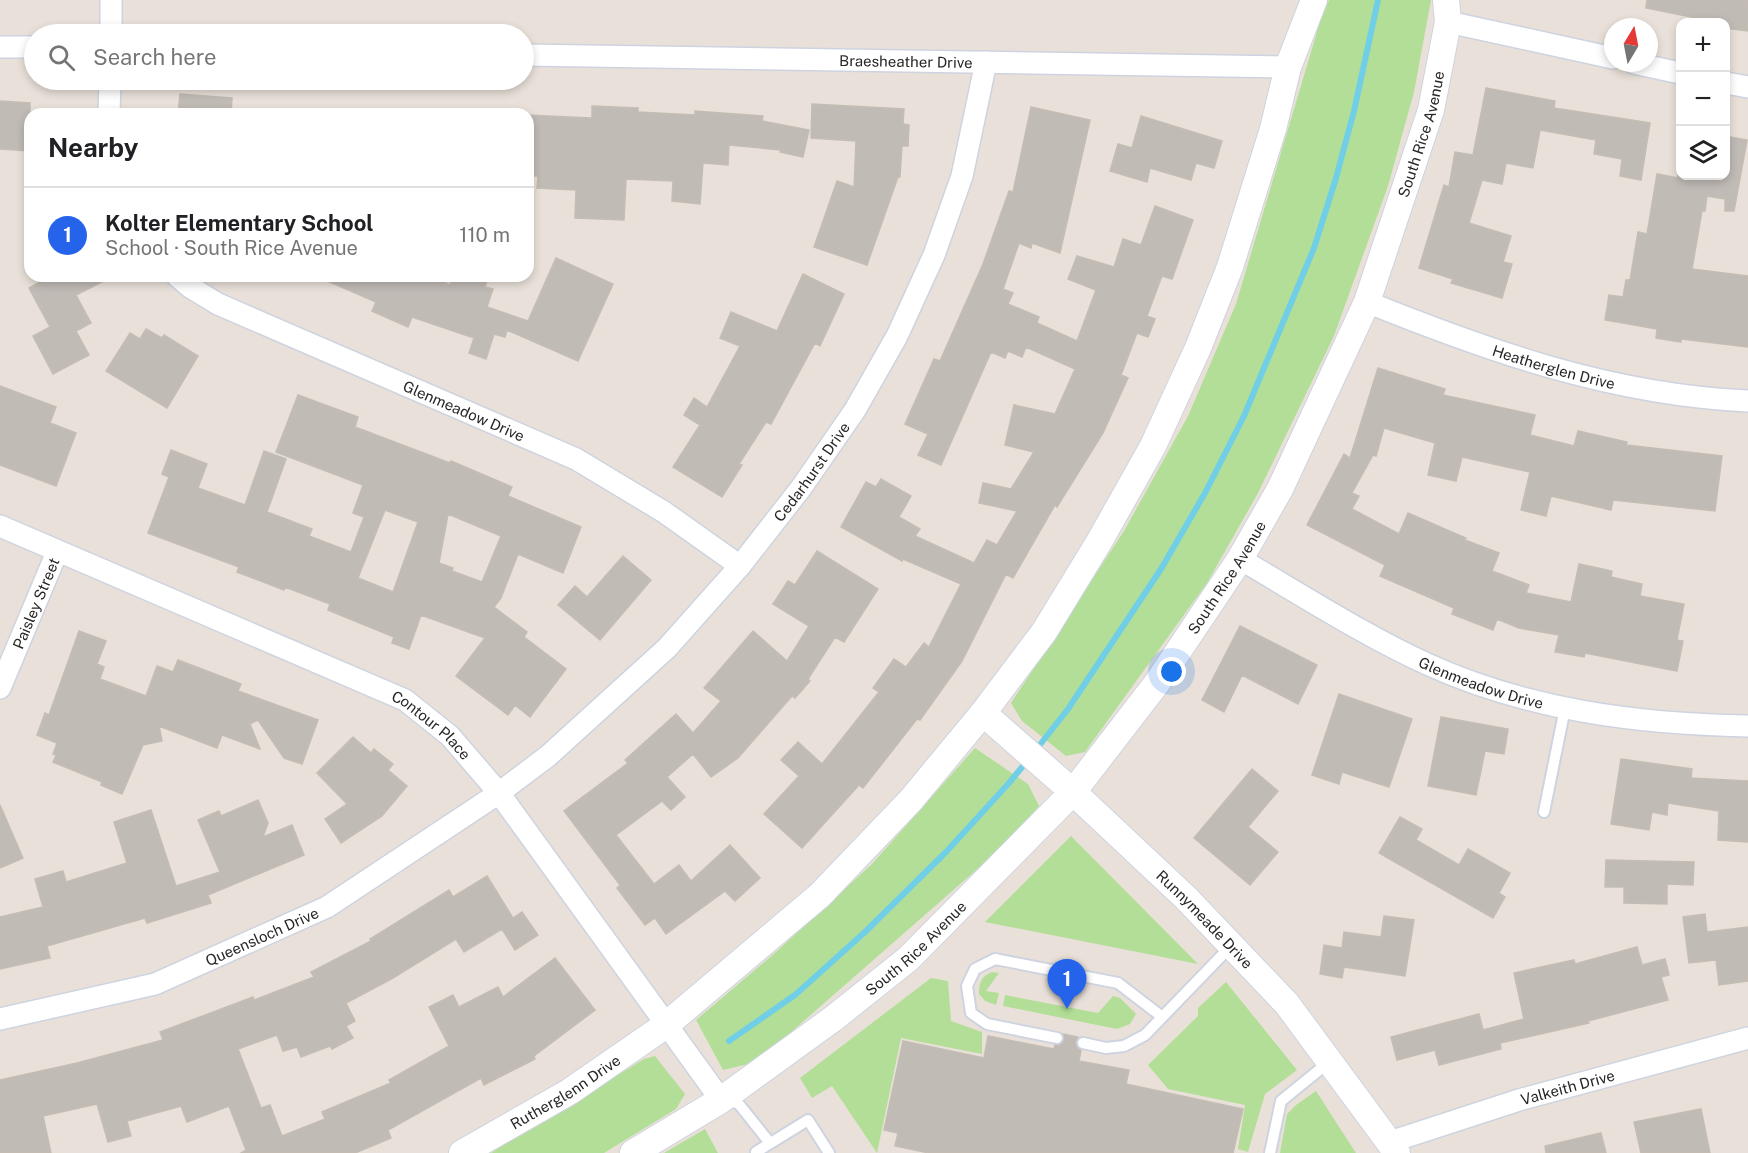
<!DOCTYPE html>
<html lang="en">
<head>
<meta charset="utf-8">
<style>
  :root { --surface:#fff; --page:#f2f2f2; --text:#202124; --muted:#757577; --line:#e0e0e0; --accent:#2563eb }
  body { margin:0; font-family:"Public Sans",sans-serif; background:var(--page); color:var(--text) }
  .controls { position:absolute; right:18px; top:18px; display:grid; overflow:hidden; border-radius:12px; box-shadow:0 3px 9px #0003 }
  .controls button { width:54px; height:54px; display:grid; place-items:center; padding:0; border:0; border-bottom:2px solid var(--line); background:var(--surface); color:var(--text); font:30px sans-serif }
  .compass { position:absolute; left:1604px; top:18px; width:54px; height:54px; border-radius:50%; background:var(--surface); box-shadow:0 3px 9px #0003; rotate:10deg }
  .you { position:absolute; left:1172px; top:672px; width:21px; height:21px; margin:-15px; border:4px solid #fff; border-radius:50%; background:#1a73e8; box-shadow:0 0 0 9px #1a73e833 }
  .badge { display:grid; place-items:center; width:39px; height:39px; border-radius:50%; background:var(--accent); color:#fff; font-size:20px; font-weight:700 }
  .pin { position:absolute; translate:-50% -50px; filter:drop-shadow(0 2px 3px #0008) }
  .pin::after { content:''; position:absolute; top:32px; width:21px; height:18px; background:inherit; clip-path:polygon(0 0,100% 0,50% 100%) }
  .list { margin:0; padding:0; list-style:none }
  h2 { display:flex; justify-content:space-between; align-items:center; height:78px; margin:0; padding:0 24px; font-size:26px }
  h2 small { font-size:20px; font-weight:400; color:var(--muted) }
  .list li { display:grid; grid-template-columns:39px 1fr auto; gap:18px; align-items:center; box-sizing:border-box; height:96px; padding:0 24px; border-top:2px solid var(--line) }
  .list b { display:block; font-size:22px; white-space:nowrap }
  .list p { margin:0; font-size:20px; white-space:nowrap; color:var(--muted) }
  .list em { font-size:20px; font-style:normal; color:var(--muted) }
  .icon { flex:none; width:33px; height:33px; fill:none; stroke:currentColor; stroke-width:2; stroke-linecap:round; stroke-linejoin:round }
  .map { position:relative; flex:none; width:1748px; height:1153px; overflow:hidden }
  .search { position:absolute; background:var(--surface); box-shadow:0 3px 9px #0003; left:24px; top:24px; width:510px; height:66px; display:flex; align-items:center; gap:15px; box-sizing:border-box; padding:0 21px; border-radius:33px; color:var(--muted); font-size:22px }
  .panel { position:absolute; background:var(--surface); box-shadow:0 3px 9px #0003; left:24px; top:108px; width:510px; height:174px; border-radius:18px }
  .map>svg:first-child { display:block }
</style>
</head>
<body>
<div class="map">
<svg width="1748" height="1153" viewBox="0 0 1748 1153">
  <rect width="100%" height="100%" fill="#e9e1d9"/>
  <path fill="#b3de97" d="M1329,0H1431L1414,92L1388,186L1334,336L1258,493L1207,583L1085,752L1066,756L1022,721L1011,703L1124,531L1188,416L1236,304L1322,15Z
    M975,748L1028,784L1039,806L999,850L757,1062L723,1070L696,1020L776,952L872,864Z
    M1071,836L1198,964L985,922Z
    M992,972L999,973L986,991L999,993L996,1005L985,1001L979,994C979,983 981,976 992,972Z
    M931,978L948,981L951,1021L982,1032V1054L901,1038L877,1153L832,1086L812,1098L800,1078Z
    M1226,982L1297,1070L1265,1094L1248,1152L1238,1149L1245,1105L1168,1089L1148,1065L1198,1016V1008Z
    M1005,995L1098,1013L1113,996L1120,998L1136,1014L1130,1024L1117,1029L1003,1006Z
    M655,1056L685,1094L676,1109L604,1153H491L644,1059Z
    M1316,1091L1356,1153H1280L1287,1114L1296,1105Z
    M705,1129L718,1153H664Z"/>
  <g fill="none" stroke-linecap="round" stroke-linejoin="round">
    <path stroke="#70cfe7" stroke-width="6" d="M1035,751L1068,709L1161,569L1205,493L1244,416L1314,248L1336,178L1354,111L1378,0
      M729,1041L795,995L865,932L946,852L1009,783L1027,761"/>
  </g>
  <path fill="#c1bbb6" stroke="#c4bdb3" stroke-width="1.5" fill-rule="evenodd" d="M1647,0H1748V31L1725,28V22L1696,21V18L1646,8Z
    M1486,88L1555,101L1554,108L1650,123L1641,180L1620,176L1622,159L1594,154L1596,140L1540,130L1533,168L1506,163L1502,184L1482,180L1469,223L1511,236L1503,262L1512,264L1502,298L1451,283L1453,279L1419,268L1444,185L1449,187L1455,152L1473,155Z
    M180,94L232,98L231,114H178Z
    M0,101L30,103V151L0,149Z
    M812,104L904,109L903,124L909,125L908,146H902L900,177H898L867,265L814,247L837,181L854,187L856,141L811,138Z
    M592,106L638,108V112L695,115V111L763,116L762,121L809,130L803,157L780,152L781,150L729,145L728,165L703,163L700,204L672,201L673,181L626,179L624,220L575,218L576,190L537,188L538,176H528V115L592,118Z
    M1031,107L1090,120L1060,253L1032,243L1031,248L1019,243L1003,289L1013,293L1008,304L1039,317L1037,323L1077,341L1096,290L1068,279L1077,256L1114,267L1123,239L1141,245L1155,206L1193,220L1172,279L1162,276L1147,316L1155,319L1148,337L1137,333L1121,375L1128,378L1103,433L1057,507L1055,505L1013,578L1006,574L962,661L920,720L917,719L863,788L859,785L802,848L764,814L799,776L781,760L798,742L822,764L879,692L873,688L894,659L906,667L924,643L929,647L961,584L903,559L902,561L841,527L866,482L876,487L881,479L911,496L899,517L920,529L915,536L974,563L987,540L997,545L1017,511L979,503L983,483L1011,489L1034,452L1005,445L1014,405L1055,414L1075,369L1026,347L1022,357L1008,351L1005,358L991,352L941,465L918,455L928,434L905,424L934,359L940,361L983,264L1009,191L1013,192Z
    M1141,116L1222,141L1214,168L1196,163L1191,180L1150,168L1147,182L1110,171L1118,144L1132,148Z
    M1725,136L1747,140L1734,211H1725V199L1707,196L1705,211H1702L1692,269L1748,276V347L1681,339V342L1656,338L1657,329L1605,320L1609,295L1623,297L1626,280H1630L1638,232L1647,234L1657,174L1678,178V176H1725Z
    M556,258L613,284L578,361L507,330L505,337L494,334L486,359L469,353L474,338L412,317L408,327L372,311L376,302L316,276H430L450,285L453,276H488L485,287L493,289L487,307L528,321Z
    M803,274L844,294L820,346L815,343L771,424L766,422L739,464L742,465L722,497L673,467L700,425L684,415L694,398L707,407L740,346L720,338L731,312L777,331Z
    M51,276H113L76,295L91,323L76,331L89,355L53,374L33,336L50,327L29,288Z
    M146,329L162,338L164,335L198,356L167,408L106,371L130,333L140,339Z
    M1378,368L1445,389L1443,395L1535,415L1530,435L1574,446L1578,431L1627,442L1626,445L1722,456L1715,511L1613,500L1611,510L1551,496L1546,516L1521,510L1530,472L1462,457L1456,481L1428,475L1435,443L1384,428L1376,456L1373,455L1352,493L1359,496L1352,509L1399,534L1408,513L1466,538L1465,540L1499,553L1492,571L1529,585L1526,593L1571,602L1579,564L1612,571L1611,577L1642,584L1640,596L1684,604L1677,640L1683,641L1677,671L1585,653L1584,657L1555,652L1559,635L1519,628L1497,619L1493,630L1452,614L1454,608L1380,576L1385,565L1307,525L1344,454L1350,458Z
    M0,386L56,407L50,423L76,433L56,486L0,465Z
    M298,395L358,417L355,427L450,463L451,461L512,487L508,496L581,527L563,573L518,554L501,598L494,607L527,632L524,637L566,669L530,717L515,705L508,715L456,676L485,638L421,615L409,649L392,643L394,637L328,610L330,604L285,587L284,590L237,572L239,567L148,533L169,477L162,474L171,450L207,464L198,488L245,505L264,451L286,459L267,512L312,529L309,536L351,552L364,517L353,513L363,485L276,452ZM385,510L418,522L393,592L358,578ZM448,514L501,536L482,582L452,571L453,568L439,563Z
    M817,551L878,589L844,642L835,637L808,679L810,681L795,698L792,696L738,758L711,777L693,754L667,777L685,797L671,810L662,801L616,835L654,884L679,865L691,881L730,845L760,878L735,901L725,891L666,934L655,918L645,925L617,888L620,885L564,811L628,763L625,760L676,714L693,733L721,701L704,688L753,631L787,661L809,626L773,604L788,581L795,585Z
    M623,556L651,580L600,640L558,605L575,586L587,597Z
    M1240,626L1317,665L1298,704L1242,675L1224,712L1202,700Z
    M79,631L106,641L97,664L104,667L100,679L146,696L157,666L173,672L178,660L241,684L238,691L318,720L302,764L284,758L258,720L250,724L260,749L222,735L217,748L159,726L162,741L143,745L122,794L101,785L102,782L53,762L56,755L53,754L57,743L37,735L45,713L49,715Z
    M1339,694L1412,719L1389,787L1342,772L1339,784L1312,775Z
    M1441,717L1508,729L1504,754L1485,751L1476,795L1428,786Z
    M353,737L371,753L374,749L393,764L388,770L407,786L382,816L341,843L325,819L347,804L317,773Z
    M1621,759L1692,769L1691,778L1748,781V842L1718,840L1719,811L1668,803L1667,815L1652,812L1649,830L1611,824Z
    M1252,769L1278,791L1248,827L1278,852L1250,885L1194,838Z
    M258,800L268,823L263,837L292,825L304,855L208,895L211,903L147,923L145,918L47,946L50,958L0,969V917L43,907L35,879L63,871L66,882L127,863L114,822L151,810L176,886L220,872L198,820L219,811L221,816Z
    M0,805L23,858L0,868Z
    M1400,817L1422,829L1416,840L1459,865L1468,849L1510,873L1499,893L1505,897L1493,918L1379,853Z
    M1606,860L1694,862L1693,885L1667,884V904L1624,903V887H1605Z
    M487,876L513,918L522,912L538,935L515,950L502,929L464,952L456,939L393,978L346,1003L355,1021L346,1026L353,1038L332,1049L330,1046L301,1057L297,1047L283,1051L277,1035L238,1049L261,1108L270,1105L282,1136L325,1119L322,1112L391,1083L389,1080L449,1046L429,1007L453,995L459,1007L498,987L503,997L555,958L595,1010L534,1056L535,1059L484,1085L481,1078L388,1130L391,1138L355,1153H241L246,1150L229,1106L187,1122L181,1106L127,1121L131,1136L108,1142L97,1104L43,1116L51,1153H0V1080L77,1063L163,1040L160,1032L253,997L254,1000L314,977L311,972L371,941L370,939L449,890L453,897Z
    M1705,914L1707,932L1748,927V981L1719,985L1716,960L1689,963L1683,917Z
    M1384,916L1414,920L1405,976L1344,967L1342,978L1320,974L1324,945L1342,948L1344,932L1381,937Z
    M1637,947L1642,965L1665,959L1669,975L1661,977L1668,1000L1588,1021L1589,1023L1500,1043L1501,1049L1439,1065L1435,1050L1397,1060L1391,1037L1479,1014L1483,1030L1524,1019L1514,973L1574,960L1575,964Z
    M1063,1034L1078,1037L1076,1042L1078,1048L1081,1050L1079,1061L1129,1070L1126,1084L1243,1109L1233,1153H929L895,1146L898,1133L884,1130L903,1041L984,1058L988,1036L1054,1049L1055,1045L1063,1042Z
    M1701,1109L1710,1153H1641L1634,1122Z
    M1601,1133L1606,1153H1546L1545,1146Z"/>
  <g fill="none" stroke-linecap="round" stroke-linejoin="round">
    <g stroke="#ced3e0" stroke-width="14">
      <path id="service" d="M1544,812L1565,708
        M1057,1038L987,1024L971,1013L967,986L975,969L995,959L1118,983L1161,1016
        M1083,1043L1106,1048L1124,1046L1145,1035L1231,946
        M725,1101L738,1103L770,1143
        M757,1153L756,1152L808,1120L829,1153
        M1270,1153L1281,1101L1329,1062"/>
    </g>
    <g stroke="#ced3e0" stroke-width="24">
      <g id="minor">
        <path d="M1448,22L1613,58"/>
        <path d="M111,34V0"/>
        <path d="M0,47H34"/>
        <path id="s1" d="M524,55L1288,67"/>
        <path d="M1634,63L1680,73"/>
        <path d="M1726,83L1748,87"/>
        <path d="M109,114L110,80"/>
        <path id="s2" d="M177,276L190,287L218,304L576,459L664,512L740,566"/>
        <path id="s3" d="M1367,302C1491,352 1613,395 1748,401"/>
        <path id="s4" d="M0,526L405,700L450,736L499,793L721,1100"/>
        <path id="s5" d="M1240,559C1302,595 1362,634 1427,664C1528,710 1638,724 1748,726"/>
        <path id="s6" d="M0,688L57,552"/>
        <path id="s7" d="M0,1019L155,984L327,907L499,793L548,756L667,648L740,566L801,488L855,410L897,336L934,255L962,176L986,62"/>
        <path id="s8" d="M1390,1142L1519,1100L1748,1038"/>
      </g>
    </g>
    <g stroke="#ced3e0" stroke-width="28">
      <g id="tertiary">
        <path id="s9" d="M983,713L1073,792L1186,898L1287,1004L1397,1153"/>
        <path id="s10" d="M462,1153L569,1092L666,1025L820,895L911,800L983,713L1044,632L1099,542L1153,446L1198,348L1230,267L1273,129L1288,67L1314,0"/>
        <path id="s11" d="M633,1153L721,1100L834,1018L908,959L1073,792L1157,683L1240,559L1280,489L1367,302L1431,110L1448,22L1446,0"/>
      </g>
    </g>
    <use href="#service" stroke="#fff" stroke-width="10"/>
    <use href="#minor" stroke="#fff" stroke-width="21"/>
    <use href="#tertiary" stroke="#fff" stroke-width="26"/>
  </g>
  <g text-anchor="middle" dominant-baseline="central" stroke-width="4.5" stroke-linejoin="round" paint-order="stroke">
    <g font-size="15" fill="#272727" stroke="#fff">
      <text stroke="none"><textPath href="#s1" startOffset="382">Braesheather Drive</textPath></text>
      <text stroke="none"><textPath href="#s11" startOffset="1322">South Rice Avenue</textPath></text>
      <text stroke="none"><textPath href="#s3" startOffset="198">Heatherglen Drive</textPath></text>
      <text stroke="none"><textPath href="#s2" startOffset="318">Glenmeadow Drive</textPath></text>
      <text stroke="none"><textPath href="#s7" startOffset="1004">Cedarhurst Drive</textPath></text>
      <text stroke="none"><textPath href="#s11" startOffset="836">South Rice Avenue</textPath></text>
      <text stroke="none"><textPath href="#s6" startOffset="92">Paisley Street</textPath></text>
      <text stroke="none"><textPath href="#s5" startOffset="272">Glenmeadow Drive</textPath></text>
      <text stroke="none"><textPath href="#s4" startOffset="477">Contour Place</textPath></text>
      <text stroke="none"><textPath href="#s9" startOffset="303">Runnymeade Drive</textPath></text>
      <text stroke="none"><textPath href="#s7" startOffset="276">Queensloch Drive</textPath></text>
      <text stroke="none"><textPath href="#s11" startOffset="350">South Rice Avenue</textPath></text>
      <text stroke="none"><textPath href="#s8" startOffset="186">Valkeith Drive</textPath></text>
      <text stroke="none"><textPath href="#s10" startOffset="120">Rutherglenn Drive</textPath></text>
    </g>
  </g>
</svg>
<div class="controls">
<button>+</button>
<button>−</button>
<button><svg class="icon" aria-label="layers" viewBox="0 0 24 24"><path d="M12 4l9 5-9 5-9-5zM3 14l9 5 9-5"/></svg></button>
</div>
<svg class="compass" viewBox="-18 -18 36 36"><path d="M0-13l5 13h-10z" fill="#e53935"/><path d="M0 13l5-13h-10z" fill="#757577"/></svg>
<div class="you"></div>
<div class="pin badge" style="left:1067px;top:1009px">1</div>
<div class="search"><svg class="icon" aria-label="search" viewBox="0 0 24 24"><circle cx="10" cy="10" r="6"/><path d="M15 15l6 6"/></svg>Search here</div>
<section class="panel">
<h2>Nearby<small></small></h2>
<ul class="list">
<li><span class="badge">1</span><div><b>Kolter Elementary School</b><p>School · South Rice Avenue</p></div><em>110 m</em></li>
</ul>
</section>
</div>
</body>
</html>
